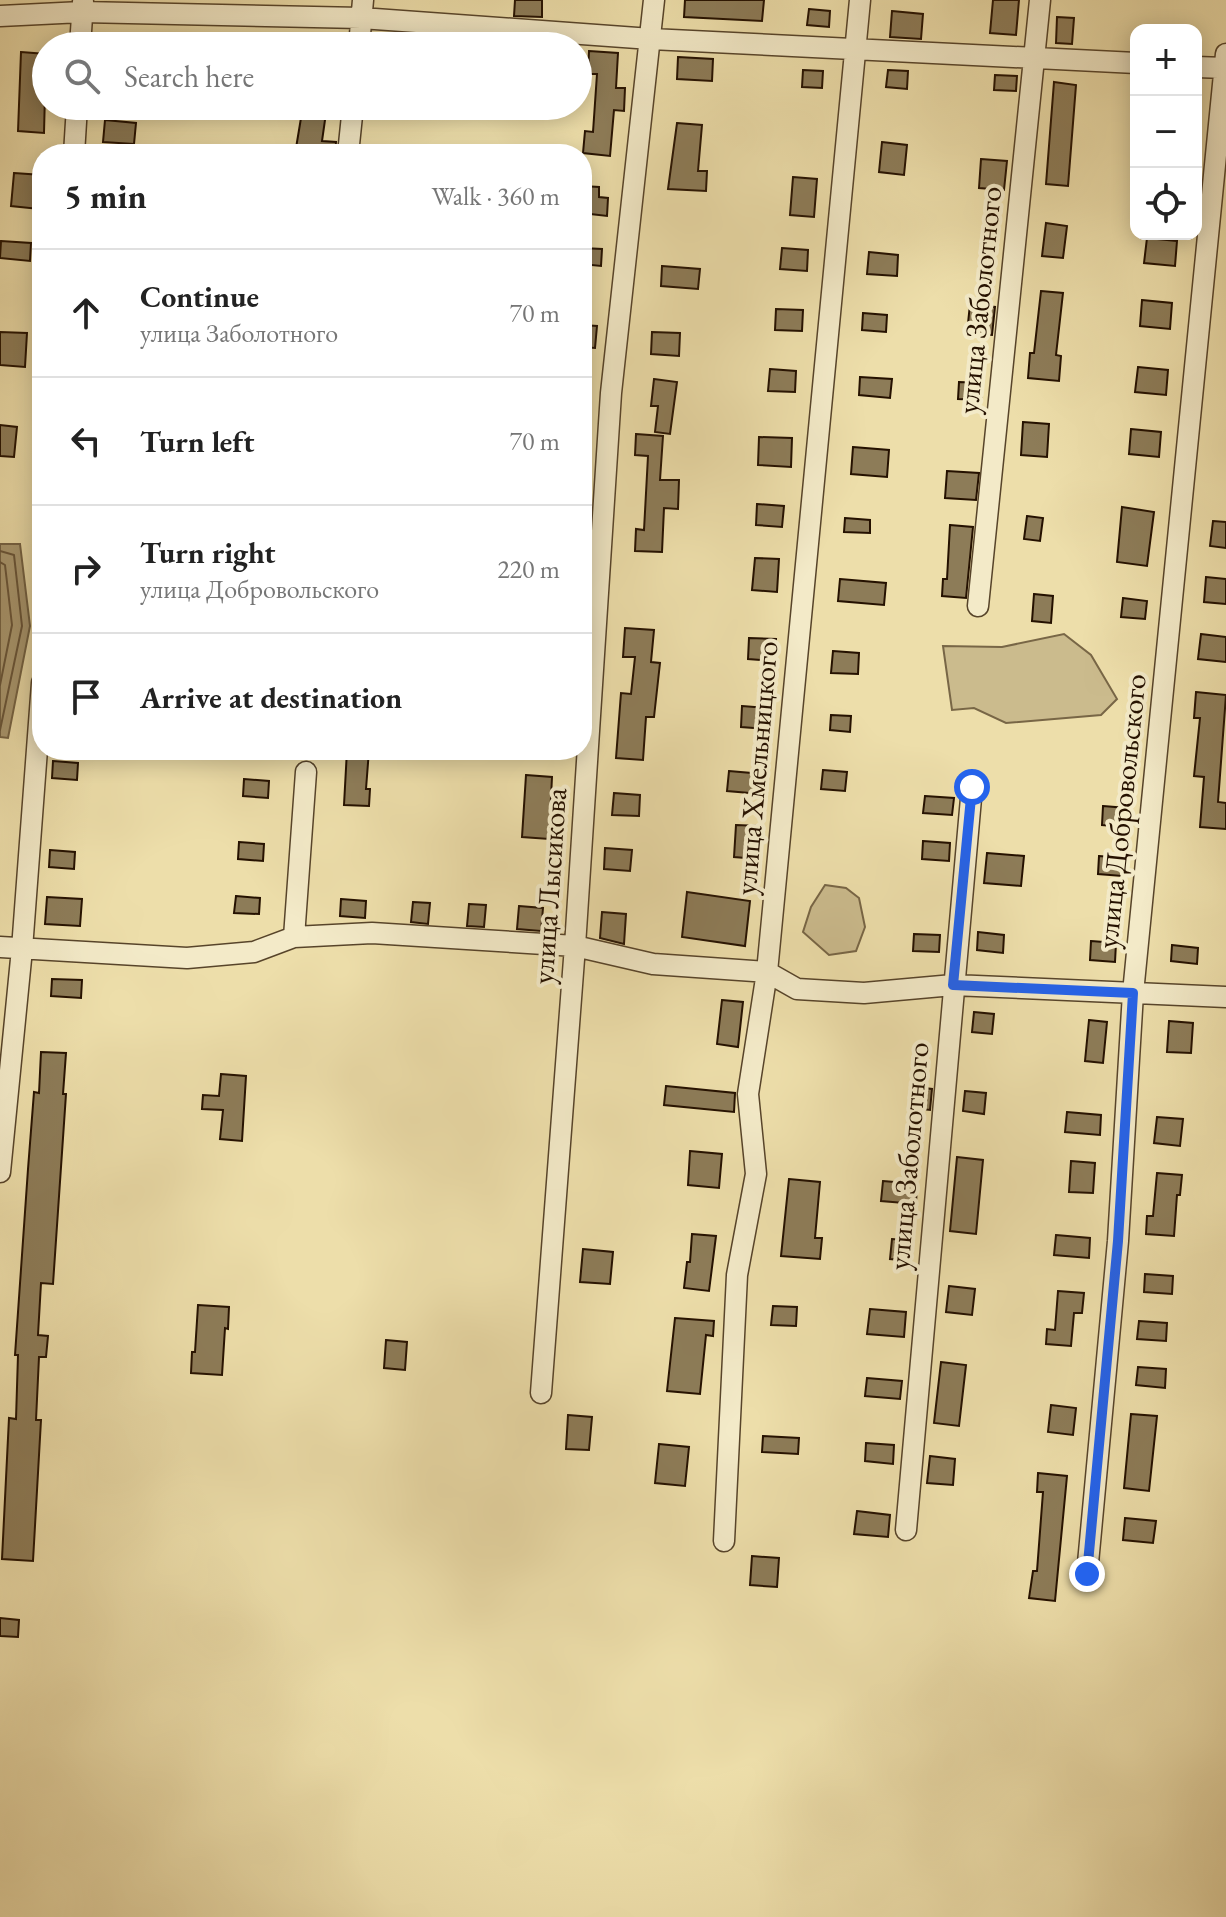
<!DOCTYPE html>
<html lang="en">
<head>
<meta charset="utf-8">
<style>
  :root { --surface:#fff; --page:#f6f6f6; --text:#222; --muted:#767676; --line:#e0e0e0 }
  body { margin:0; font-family:"EB Garamond",serif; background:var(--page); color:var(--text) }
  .controls { position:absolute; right:24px; top:24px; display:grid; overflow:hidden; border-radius:16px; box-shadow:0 4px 20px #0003 }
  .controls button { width:72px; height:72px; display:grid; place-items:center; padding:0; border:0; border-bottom:2px solid var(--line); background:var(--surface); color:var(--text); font:40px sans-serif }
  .stop { position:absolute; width:24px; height:24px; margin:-18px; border:6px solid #2563eb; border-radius:50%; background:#fff }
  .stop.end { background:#2563eb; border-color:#fff; box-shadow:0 2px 8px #0008 }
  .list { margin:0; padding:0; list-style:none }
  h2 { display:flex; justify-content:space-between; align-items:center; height:104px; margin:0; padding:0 32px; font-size:34px }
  h2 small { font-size:26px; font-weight:400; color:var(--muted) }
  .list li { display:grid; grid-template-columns:52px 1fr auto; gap:24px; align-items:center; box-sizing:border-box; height:128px; padding:0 32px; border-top:2px solid var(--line) }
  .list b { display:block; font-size:30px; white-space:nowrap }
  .list p { margin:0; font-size:26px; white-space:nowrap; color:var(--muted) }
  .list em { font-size:26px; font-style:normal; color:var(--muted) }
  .icon { flex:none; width:44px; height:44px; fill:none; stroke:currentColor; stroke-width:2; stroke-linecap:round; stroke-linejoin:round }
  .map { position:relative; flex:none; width:1226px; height:1917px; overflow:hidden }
  .search { position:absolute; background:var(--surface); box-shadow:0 4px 20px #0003; left:32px; top:32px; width:560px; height:88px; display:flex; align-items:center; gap:20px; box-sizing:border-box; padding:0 28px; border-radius:44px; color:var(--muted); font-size:30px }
  .panel { position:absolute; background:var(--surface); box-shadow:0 4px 20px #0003; left:32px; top:144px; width:560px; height:616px; border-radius:32px }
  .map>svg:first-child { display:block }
</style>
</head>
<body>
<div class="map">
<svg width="1226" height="1917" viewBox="0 0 1226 1917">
  <rect width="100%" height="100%" fill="#eddeaa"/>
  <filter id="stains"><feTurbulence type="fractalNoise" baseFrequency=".0025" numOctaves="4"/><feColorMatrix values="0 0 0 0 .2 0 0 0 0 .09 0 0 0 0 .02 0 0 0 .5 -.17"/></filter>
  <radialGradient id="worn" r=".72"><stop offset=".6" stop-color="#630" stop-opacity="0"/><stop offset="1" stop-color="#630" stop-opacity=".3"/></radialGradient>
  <path fill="#cbbb8d" stroke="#786646" stroke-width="2" d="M1064,634L1091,655L1117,699L1101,715L1006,723L974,708L952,710L943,646L1002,647Z
    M825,885L846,888L859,898L865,927L856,951L829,955L803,932L811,907Z"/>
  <path fill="#a99870" stroke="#746243" stroke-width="2" d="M0,544H20L30,626L8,738L0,737Z"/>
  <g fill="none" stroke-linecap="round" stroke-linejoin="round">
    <path stroke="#675438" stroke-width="2" d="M0,551L14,555L22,626L0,730
      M0,562L5,565L12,625L0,685"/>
  </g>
  <path fill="#8d7c58" stroke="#251100" stroke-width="2" d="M515,0H542V17L514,16Z
    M685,0H764L762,21L684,17Z
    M993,0H1019L1016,35L990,33Z
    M809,9L830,11L829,27L807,25Z
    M892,11L923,14L921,39L890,37Z
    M1057,17L1074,18L1072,44L1056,43Z
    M589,51L618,53L616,88H625L624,111L614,110L610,156L583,153L585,131L593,132L597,74H588Z
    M21,52L46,54L44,133L18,131Z
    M678,57L713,59L712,81L677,79Z
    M803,70L823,71L822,88L802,87Z
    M888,70L908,71L907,89L886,87Z
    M995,75L1017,76L1016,91L994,90Z
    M1054,82L1076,85L1068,186L1046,184Z
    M303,106H327L322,141L336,142L335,154H295Z
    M105,120L136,123L134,144L103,142Z
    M677,123L702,125L698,171H707L706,191L668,189Z
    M882,142L907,145L904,175L879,172Z
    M981,159L1007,161L1004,190L979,188Z
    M14,173L42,175L39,209L11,206Z
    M793,177L817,179L814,217L790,215Z
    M582,186L599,187V197L608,198L607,216L582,213Z
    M1046,223L1067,226L1063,258L1042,256Z
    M1147,238L1177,241L1175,266L1144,263Z
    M1,241L31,243L30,261L0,258Z
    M582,248L602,249L601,266L582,264Z
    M782,248L808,250L807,271L780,269Z
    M869,252L898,255L897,276L867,274Z
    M662,266L700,269L698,289L661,286Z
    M1041,291L1063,293L1056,355L1061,356L1059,381L1028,378L1030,353H1034Z
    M1142,300L1172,303L1170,329L1140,326Z
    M970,304L995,307L992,335L967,333Z
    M776,309L803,310L802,331L775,330Z
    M863,313L887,315L886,332L862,330Z
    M582,325L597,326L595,348L582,347Z
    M0,332L27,333L25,367L0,365Z
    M652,332L680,333L679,356L651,354Z
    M1138,367L1168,370L1166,395L1135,392Z
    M770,369L796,371L795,392L768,391Z
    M860,377L892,379L890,398L859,395Z
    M654,379L677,382L670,434L655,432L658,406H651Z
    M959,382L983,383L981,400L958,399Z
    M1023,422L1049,424L1047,457L1021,455Z
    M0,425L17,427L14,457L0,456Z
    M1131,429L1161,432L1159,457L1129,454Z
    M636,434L663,436L660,480H679L678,509L664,508L662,552L635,551L636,529L644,530L648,456L635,455Z
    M759,437L792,438L791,467L758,465Z
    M853,447L889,450L887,477L851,474Z
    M947,471L979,473L976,500L945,498Z
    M757,504L784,506L782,527L756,525Z
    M1122,507L1154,512L1147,566L1117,562Z
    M1027,516L1043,518L1040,541L1024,539Z
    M845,518L870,520V533L844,532Z
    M1213,521L1226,522V548L1210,546Z
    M950,525L973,527L966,598L942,596L943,579H947Z
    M755,558L779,559L777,592L752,590Z
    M1206,577L1226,579V604L1204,602Z
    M840,579L886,583L884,605L838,601Z
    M1034,594L1053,596L1051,623L1032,621Z
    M1123,598L1147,601L1145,619L1121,617Z
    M625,628L654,630L651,662L660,663L654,717H646L643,760L616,758L621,693L631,694L635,657H623Z
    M1201,634L1226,637V662L1198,659Z
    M749,638L776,639L774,661L748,659Z
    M833,651L859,653L858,674L831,673Z
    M1196,692L1226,695L1218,802L1226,803V829L1200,827L1204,777L1194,776L1200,718H1194Z
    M742,706L769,708L768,729L741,727Z
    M831,715L851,716L850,732L830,730Z
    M347,750H369L366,789H370L369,806L344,805Z
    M53,761L78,763L77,780L52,778Z
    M823,770L847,772L845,791L821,789Z
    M729,771L763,774L761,794L727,791Z
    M526,775L552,777L549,839L522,837Z
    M244,779L269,781L268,798L243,796Z
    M614,793L640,795L639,816L612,815Z
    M925,796L954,798L952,815L923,813Z
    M1103,806L1127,808L1126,827L1102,825Z
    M736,825L760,826L758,859L734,857Z
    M923,841L950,843L949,861L922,859Z
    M239,842L264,844L263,861L238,859Z
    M605,848L632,850L630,871L604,869Z
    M50,850L75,852L74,869L49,867Z
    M987,853L1024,856L1021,886L984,883Z
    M1099,856L1123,858L1122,876L1098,874Z
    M687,892L750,901L745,946L682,937Z
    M236,896L260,898L259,914L234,913Z
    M47,897L82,899L80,926L45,924Z
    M341,899L366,901L365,918L340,916Z
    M413,902L430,903L428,924L411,922Z
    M469,904L486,905L484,927L467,926Z
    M519,906L543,908L541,931L517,929Z
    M602,912L626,914L624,944L600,938Z
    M978,932L1004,935L1003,953L977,950Z
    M914,934L940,935L939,952L913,951Z
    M1091,941L1116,943L1115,962L1090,960Z
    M1172,945L1198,948L1197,964L1171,961Z
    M52,979L82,980L81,998L51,996Z
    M722,1000L743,1002L738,1047L717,1044Z
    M974,1012L994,1014L992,1034L972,1032Z
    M1089,1020L1107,1022L1103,1063L1085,1061Z
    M1169,1021L1193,1023L1191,1053L1167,1052Z
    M41,1052L66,1053L63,1094H66L53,1284L41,1283L38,1335L48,1336L46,1357H39L36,1420H41L33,1561L2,1559L9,1418L16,1419L18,1355H15L28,1169L34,1092L39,1093Z
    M221,1074L246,1076L242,1141L220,1139L223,1110L202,1109L203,1095L219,1096Z
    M666,1086L735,1093L734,1112L664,1105Z
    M915,1087L932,1089L930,1110L913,1108Z
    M965,1091L986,1093L984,1114L963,1111Z
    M1067,1112L1101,1115L1100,1135L1065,1132Z
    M1157,1117L1183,1119L1180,1146L1154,1143Z
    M690,1151L722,1154L719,1188L688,1185Z
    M957,1157L983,1160L976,1234L950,1231Z
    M1071,1161L1095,1163L1093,1193L1069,1192Z
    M1157,1173L1182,1175L1180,1195H1177L1174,1236L1146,1234L1147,1216H1153Z
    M789,1179L820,1182L815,1238H822L820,1259L781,1256Z
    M883,1181L917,1184L916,1204L881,1201Z
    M692,1234L716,1236L709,1291L684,1288L687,1262H690Z
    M1056,1235L1090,1238L1089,1258L1054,1255Z
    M892,1239L913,1241L911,1261L890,1259Z
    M583,1249L613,1252L610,1284L580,1282Z
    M1145,1274L1173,1276L1172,1294L1144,1292Z
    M949,1286L975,1289L972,1315L946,1312Z
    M1058,1291L1084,1293L1082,1313H1074L1071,1346L1046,1344L1047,1329L1055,1330Z
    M198,1305L229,1307L228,1329L225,1328L222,1375L191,1373L192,1352H195Z
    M773,1306L797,1307L796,1326L771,1325Z
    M870,1309L906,1312L904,1337L867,1334Z
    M675,1318L714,1321L713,1336L706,1335L700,1394L667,1391Z
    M1139,1321L1167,1323L1166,1341L1137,1339Z
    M386,1340L407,1342L405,1370L384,1368Z
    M941,1362L966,1365L959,1426L934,1423Z
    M1138,1367L1166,1369L1165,1388L1136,1385Z
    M867,1378L902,1381L900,1399L865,1396Z
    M1051,1405L1076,1408L1073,1435L1048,1432Z
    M1131,1414L1157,1416L1149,1491L1124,1488Z
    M568,1415L592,1417L589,1450L566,1449Z
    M763,1436L799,1438L798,1454L762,1452Z
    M866,1443L894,1445L893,1464L865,1461Z
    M659,1444L689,1447L685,1486L655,1483Z
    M930,1456L955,1459L953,1485L927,1483Z
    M1038,1473L1067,1476L1055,1601L1029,1598L1033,1571H1037L1043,1492H1037Z
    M857,1511L890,1515L888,1537L854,1534Z
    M1125,1518L1156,1521L1153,1543L1123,1540Z
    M752,1556L779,1558L777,1587L750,1585Z
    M0,1618L19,1620L18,1637L0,1636Z"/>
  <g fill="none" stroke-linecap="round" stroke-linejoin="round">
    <g stroke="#57442a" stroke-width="23">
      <path id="minor" d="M0,16L82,12L361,18L651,39L1136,63
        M80,46L83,2
        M359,46L363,0
        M1196,67L1226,68
        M74,154L77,106
        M348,154L353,106
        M978,606L1040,0
        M294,937L306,772
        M0,947L187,958L254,952L294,937L372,933L575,946L653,964L767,972L797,989L864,993L953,985L1226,997
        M0,1172L22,949L42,683
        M541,1393L575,946L611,393L654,0
        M906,1530L972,787
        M724,1541L737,1275L756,1174L748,1094L767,972L860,0
        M1087,1574L1118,1241L1133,993L1226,54"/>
    </g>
    <use href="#minor" stroke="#f3eac8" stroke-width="20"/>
  </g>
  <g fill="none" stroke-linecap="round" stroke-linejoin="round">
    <path stroke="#2563eb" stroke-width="10" d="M972,787L953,985L1133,993L1118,1241L1087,1574"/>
  </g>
  <g text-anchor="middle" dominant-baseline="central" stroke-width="8" stroke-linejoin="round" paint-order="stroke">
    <g font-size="30" fill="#251100" stroke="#f3eac8">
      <text transform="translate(979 300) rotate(-84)">улица Заболотного</text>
      <text transform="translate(756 768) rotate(-85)">улица Хмельницкого</text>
      <text transform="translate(1121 811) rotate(-84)">улица Добровольского</text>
      <text transform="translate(549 886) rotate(-86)">улица Лысикова</text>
      <text transform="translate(908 1156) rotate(-85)">улица Заболотного</text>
    </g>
  </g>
  <rect width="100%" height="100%" filter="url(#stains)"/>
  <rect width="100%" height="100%" fill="url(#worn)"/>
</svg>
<div class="controls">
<button>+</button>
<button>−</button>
<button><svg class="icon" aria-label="locate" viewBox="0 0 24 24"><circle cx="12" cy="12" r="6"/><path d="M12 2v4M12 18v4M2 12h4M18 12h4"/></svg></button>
</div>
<div class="stop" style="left:972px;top:787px"></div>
<div class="stop end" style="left:1087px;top:1574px"></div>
<div class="search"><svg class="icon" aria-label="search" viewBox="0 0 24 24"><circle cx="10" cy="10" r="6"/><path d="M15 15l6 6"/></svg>Search here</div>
<section class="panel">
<h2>5 min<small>Walk · 360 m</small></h2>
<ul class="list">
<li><svg class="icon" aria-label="ahead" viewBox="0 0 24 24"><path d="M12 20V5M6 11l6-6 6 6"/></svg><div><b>Continue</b><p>улица Заболотного</p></div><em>70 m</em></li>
<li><svg class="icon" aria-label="left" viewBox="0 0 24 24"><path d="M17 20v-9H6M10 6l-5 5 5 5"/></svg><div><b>Turn left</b></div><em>70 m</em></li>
<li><svg class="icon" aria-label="right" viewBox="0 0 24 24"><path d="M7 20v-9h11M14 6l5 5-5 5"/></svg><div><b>Turn right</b><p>улица Добровольского</p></div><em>220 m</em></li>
<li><svg class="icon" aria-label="arrive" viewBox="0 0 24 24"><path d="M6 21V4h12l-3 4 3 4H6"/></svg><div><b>Arrive at destination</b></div></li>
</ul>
</section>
</div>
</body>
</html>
